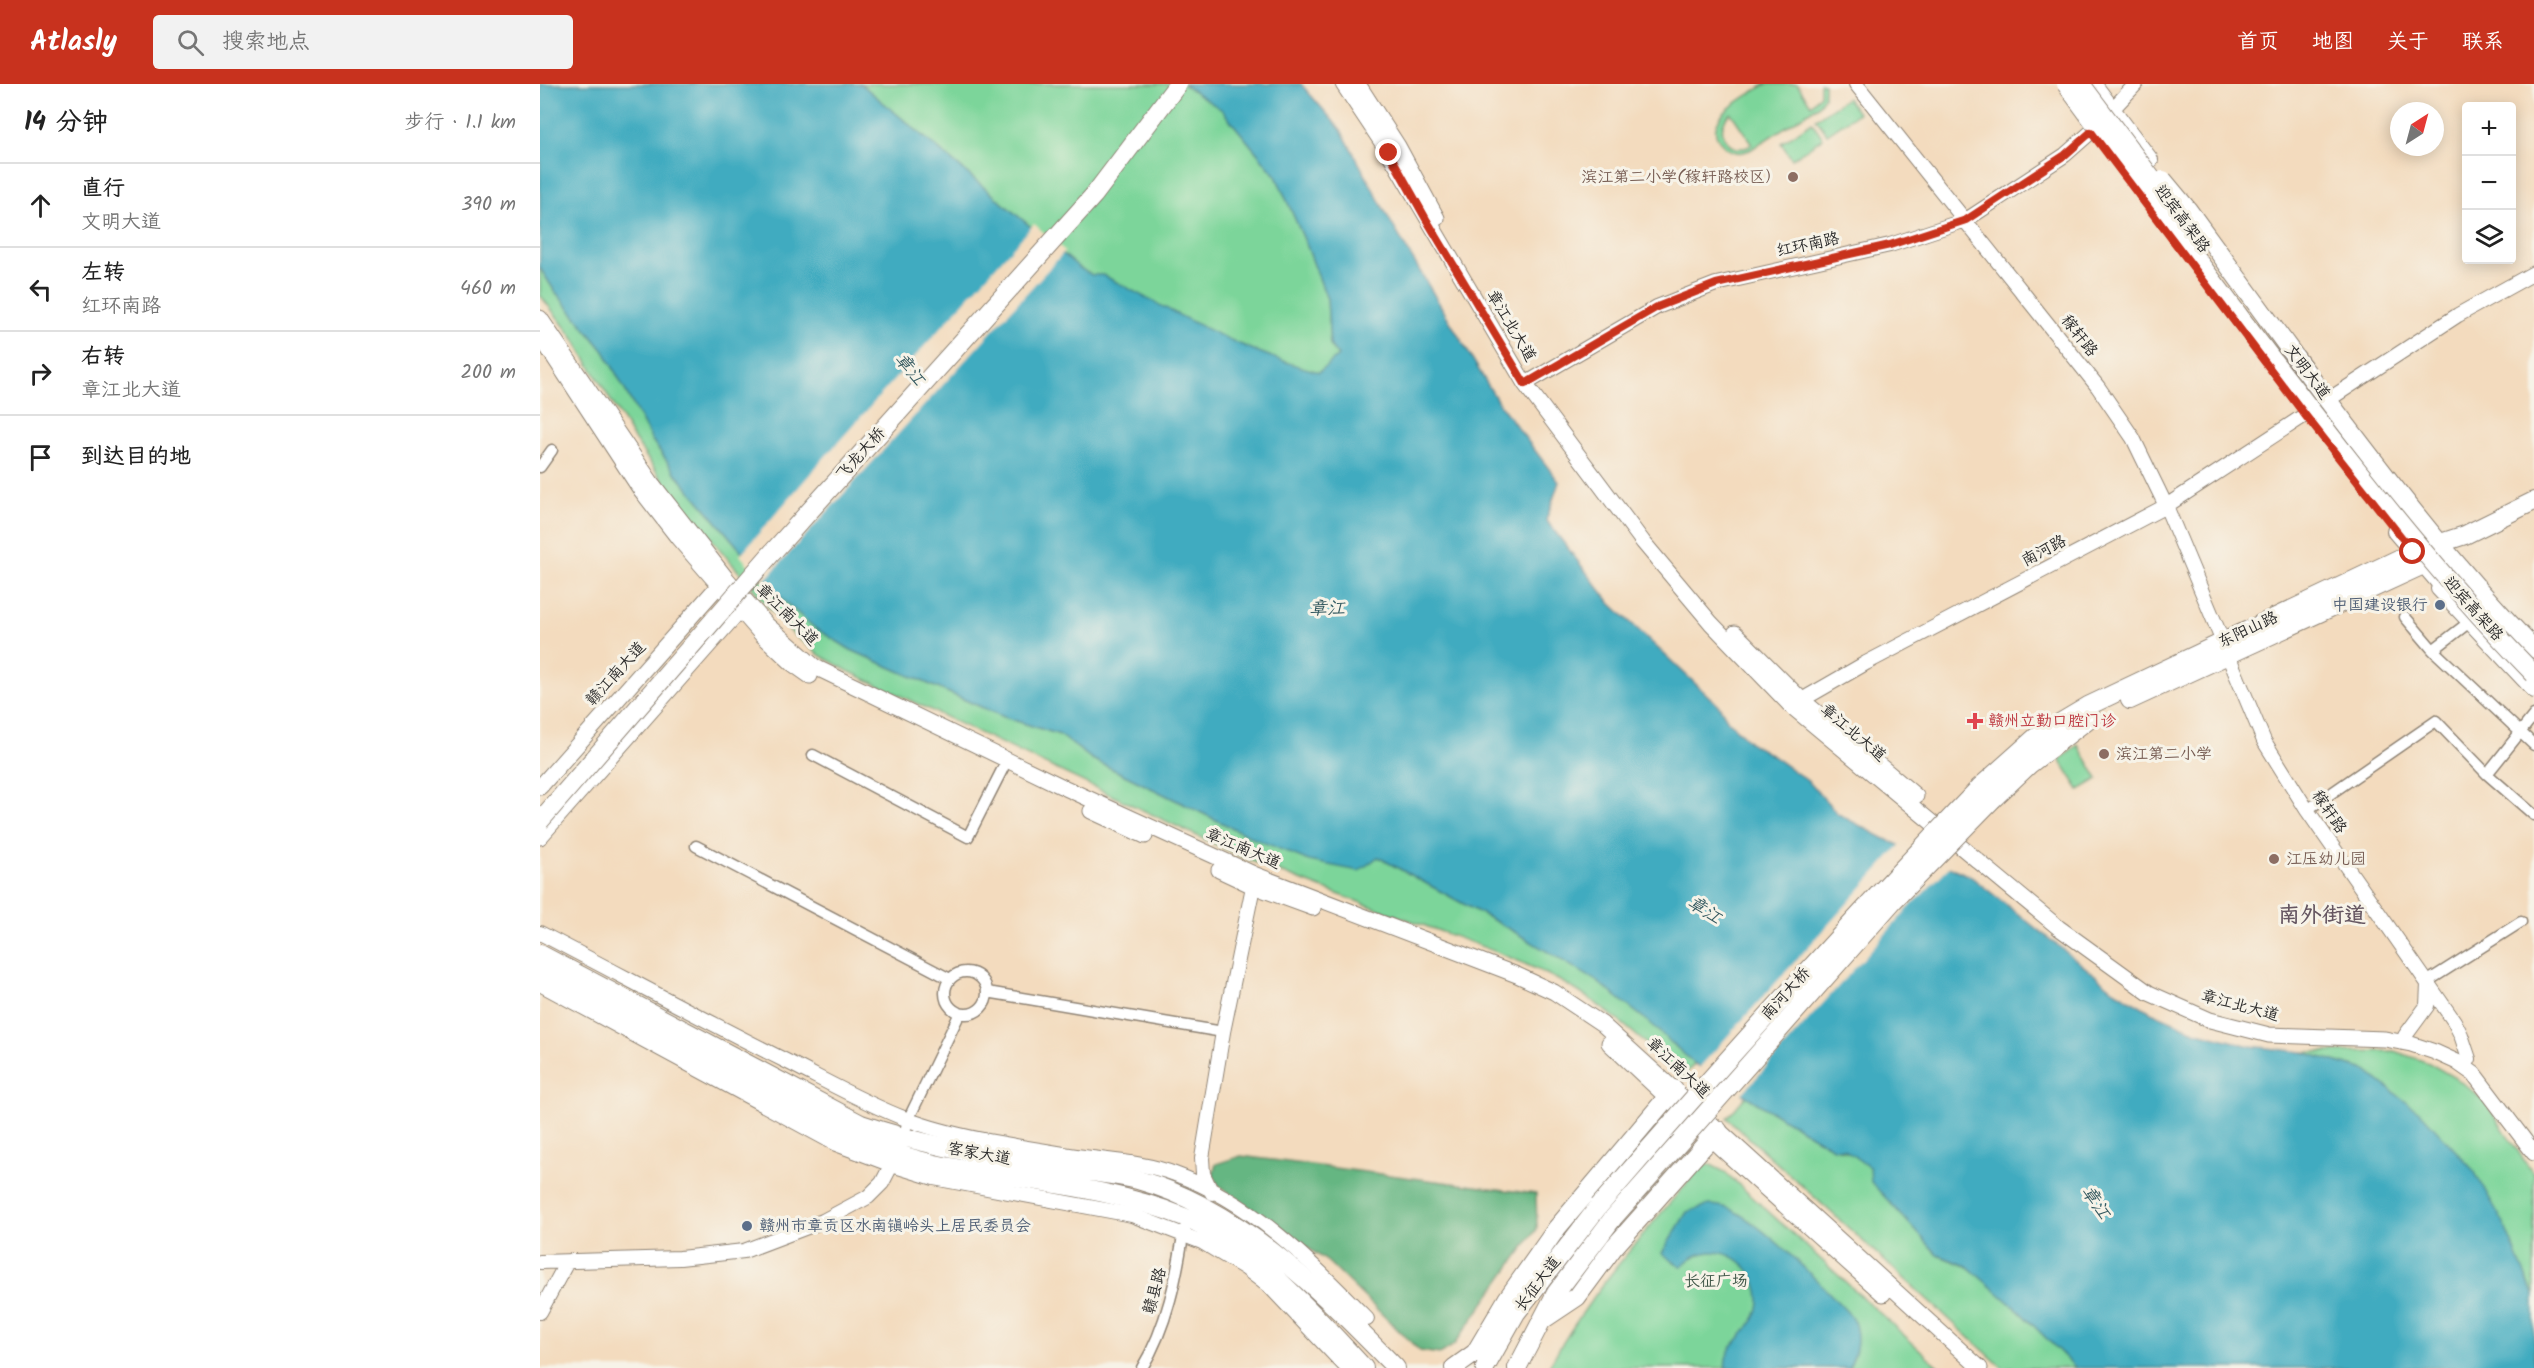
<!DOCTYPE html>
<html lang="zh">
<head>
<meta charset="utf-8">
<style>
  :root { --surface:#fff; --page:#f2f2f2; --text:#222; --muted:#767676; --line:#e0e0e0; --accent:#c8321e }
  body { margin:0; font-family:Kalam,"LXGW WenKai TC",sans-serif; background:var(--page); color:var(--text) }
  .controls { position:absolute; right:18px; top:18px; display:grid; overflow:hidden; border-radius:6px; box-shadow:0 3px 15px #0003 }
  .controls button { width:54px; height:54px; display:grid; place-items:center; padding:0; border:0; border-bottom:2px solid var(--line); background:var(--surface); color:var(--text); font:30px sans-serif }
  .compass { position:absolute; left:1850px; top:18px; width:54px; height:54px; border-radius:50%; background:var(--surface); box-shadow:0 3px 15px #0003; rotate:36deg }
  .stop { position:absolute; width:18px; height:18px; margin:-14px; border:4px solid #c8321e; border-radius:50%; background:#fff }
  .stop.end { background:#c8321e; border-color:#fff; box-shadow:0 2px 6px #0008 }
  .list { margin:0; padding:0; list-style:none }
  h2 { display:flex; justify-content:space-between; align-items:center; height:78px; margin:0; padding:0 24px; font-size:26px }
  h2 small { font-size:20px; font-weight:400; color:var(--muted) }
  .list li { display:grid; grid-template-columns:39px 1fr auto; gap:18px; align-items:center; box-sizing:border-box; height:84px; padding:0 24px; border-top:2px solid var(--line) }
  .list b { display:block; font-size:22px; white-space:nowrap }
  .list p { margin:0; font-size:20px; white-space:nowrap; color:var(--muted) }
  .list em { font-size:20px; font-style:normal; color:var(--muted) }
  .icon { flex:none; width:33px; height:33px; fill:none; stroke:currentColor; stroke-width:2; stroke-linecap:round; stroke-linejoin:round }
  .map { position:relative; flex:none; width:1994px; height:1284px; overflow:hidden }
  header { display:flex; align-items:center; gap:36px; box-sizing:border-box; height:84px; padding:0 30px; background:var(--accent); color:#fff }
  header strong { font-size:28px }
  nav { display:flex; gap:33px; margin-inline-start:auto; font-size:21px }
  .search { width:420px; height:54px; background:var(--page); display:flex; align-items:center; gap:15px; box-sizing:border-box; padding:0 21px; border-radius:6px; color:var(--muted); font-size:22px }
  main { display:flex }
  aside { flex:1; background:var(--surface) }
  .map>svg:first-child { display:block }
</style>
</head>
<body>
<header>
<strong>Atlasly</strong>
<div class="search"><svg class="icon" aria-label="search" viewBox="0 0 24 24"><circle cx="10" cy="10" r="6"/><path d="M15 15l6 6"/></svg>搜索地点</div>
<nav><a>首页</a><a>地图</a><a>关于</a><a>联系</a></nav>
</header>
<main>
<aside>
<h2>14 分钟<small>步行 · 1.1 km</small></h2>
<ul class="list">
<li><svg class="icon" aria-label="ahead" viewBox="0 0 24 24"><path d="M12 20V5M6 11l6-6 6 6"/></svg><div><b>直行</b><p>文明大道</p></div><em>390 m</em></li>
<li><svg class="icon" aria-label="left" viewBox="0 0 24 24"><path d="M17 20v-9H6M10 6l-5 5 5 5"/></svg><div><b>左转</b><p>红环南路</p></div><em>460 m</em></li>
<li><svg class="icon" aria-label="right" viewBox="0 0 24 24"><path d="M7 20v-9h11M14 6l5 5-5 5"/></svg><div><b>右转</b><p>章江北大道</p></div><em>200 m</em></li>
<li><svg class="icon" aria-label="arrive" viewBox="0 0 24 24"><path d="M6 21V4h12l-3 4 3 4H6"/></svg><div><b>到达目的地</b></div></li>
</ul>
</aside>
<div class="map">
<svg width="1994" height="1284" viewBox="0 0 1994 1284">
  <rect width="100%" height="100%" fill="#f7f3e8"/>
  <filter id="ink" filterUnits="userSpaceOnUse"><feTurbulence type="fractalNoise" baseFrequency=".0167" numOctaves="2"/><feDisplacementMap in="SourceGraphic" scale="12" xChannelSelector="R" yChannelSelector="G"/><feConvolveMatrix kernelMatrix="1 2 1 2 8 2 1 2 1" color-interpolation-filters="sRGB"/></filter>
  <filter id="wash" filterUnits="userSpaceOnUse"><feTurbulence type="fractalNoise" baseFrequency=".008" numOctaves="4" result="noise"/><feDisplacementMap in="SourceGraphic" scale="24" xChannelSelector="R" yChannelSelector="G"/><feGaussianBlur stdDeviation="1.35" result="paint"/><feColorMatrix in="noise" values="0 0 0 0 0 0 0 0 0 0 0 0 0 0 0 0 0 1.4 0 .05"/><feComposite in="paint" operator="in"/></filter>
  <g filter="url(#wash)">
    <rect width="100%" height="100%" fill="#f3dbbe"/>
    <path fill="#7cd59a" stroke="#548062" stroke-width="1.5" fill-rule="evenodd" d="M321,0H643L682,26L736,92L767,162L787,215L790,261L798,272L779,289C702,268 633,228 563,192L552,191L541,185Z
      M1226,0H1257L1271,21L1280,11V0H1284V13L1278,22L1210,66C1201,70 1192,69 1184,62C1155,36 1209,11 1226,0ZM1191,29L1212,60L1205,64H1196C1180,56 1178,40 1191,29Z
      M1307,14L1318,29L1287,50L1276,35Z
      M1272,38L1283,54L1252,75L1241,59Z
      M0,184L14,206L64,267L112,356L137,391L244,517L275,544L311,566L464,633L520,651L552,675L713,754L769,776L838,773L973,847L1055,895L1105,935L1155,980L1142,993C1106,959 1066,922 1022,898C978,874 929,858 883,841C821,819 760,797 700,772L308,587L281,572L253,550L224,518L123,397L94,355L32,252L0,211Z
      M1538,661L1558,695L1539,706L1520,676Z
      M1854,967L1889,979L1922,998L1946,1019L1994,1091V1212L1987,1194L1848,1004L1825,986L1762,968Z
      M1206,1012L1293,1064C1334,1067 1368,1141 1396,1169C1405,1177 1420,1177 1429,1184C1468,1214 1502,1250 1536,1284H1463L1187,1034Z
      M1169,1080L1185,1088L1400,1284H1008C1050,1209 1106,1146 1162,1082Z"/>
    <path fill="#65b682" stroke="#487056" stroke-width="1.5" d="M701,1072L996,1110L997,1145L914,1261L900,1270L880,1267L788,1178L678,1101L673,1091L676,1080Z"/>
    <path fill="#41abc0" stroke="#366b76" stroke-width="1.5" d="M0,0H321L541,185L552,191H563C633,228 702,268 779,288L798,272L790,261L787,215L767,162L736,92L682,26L643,0H761L801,46L853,142L958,318L1019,398L1006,436L1071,520L1179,622L1188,637L1212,660L1231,671L1269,698L1298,730L1345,755L1430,792L1574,906L1611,928L1654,947L1710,962L1762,968L1825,986L1883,1031L1934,1087L1963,1138L1994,1212V1284H1536L1481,1229L1427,1182L1398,1171L1331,1098L1330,1084L1304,1065L1293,1064L1222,1022L1155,980L1105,935L1055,896L973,847L838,773L819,787L769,777L713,754L552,675L520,651L464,633L311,566L275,544L244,517L137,391L112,356L64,267L14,206L0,184Z
      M1169,1121C1175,1121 1181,1122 1187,1124C1220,1136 1286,1205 1312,1233C1320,1249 1318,1269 1308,1284H1186C1180,1257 1226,1246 1218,1207C1216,1198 1213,1190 1206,1183C1197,1174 1186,1168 1173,1168C1160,1168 1150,1173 1141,1183L1122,1169L1147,1128Z"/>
    <path fill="#f3dbbe" d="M494,140L525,167L223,498L200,471L284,374Z
      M1362,759L1411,781L1365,828L1200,1012L1158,985Z"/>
  </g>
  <g filter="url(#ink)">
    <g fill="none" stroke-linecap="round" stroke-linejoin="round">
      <g stroke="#8f8374" stroke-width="13">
        <path id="minor" d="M0,383L12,366
          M1865,533L1893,566L1994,661
          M1893,566L1932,536
          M273,671L428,753L463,684
          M1947,690L1994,631
          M1767,726L1896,637L1947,690L1994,731
          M156,762L410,895
          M405 909a21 21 0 1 1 42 0a21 21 0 1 1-42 0Z
          M1888,897L1981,838
          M447,908L683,948
          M363,1055L368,1036L420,929
          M602,1284C627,1243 637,1192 644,1145"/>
      </g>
      <g stroke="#8f8374" stroke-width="16">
        <path id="tertiary" d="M1316,0L1558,303L1593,354L1626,422L1683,558
          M985,300L1117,223L1176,200L1350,161L1426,136L1525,71L1551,48L1596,0
          M1788,316L1918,231L1994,189
          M1898,505L1994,607
          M1688,571L1724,657L1767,726L1914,937L1921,951L1929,975L1924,983
          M1253,621L1326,579L1626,422L1765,331
          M0,849C81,891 162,935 244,976C284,996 324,1019 366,1035C418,1055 488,1064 544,1073C574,1077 606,1079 635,1090C713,1118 770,1177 827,1235
          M0,900L296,1060L352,1081L394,1094L592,1131L662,1158L705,1184L731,1204L807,1284
          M1865,952L1887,922L1888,900
          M672,1109L663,1090L662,1074L683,948L715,793
          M0,1178L140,1174L204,1167L283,1137L328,1113L342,1099L355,1074
          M0,1228L27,1178"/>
      </g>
      <g stroke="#8f8374" stroke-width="17">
        <path id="secondary" d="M803,0L849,69L985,300L1103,458L1171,539L1251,622L1519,844L1609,909L1670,936L1729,951L1845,955L1871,960L1895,968L1917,978L1934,990L1994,1069
          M818,0L858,62L897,134
          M0,234L111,398L186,494L227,541L275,583L521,702L716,791L977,891L1014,908L1062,940L1440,1284
          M0,252L100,405L138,454L221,550L253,580L270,592
          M1195,549L1261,615L1376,712
          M0,703L179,501
          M551,727L605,752
          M0,753L200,526
          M679,786L713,802L773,824
          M1069,959L1185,1068L1343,1210"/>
      </g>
      <g stroke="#8f8374" stroke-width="20">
        <path id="primary" d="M1552,0L1609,76
          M1756,274C1831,374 1907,476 1994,565
          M1856,447L1910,510
          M1590,616L1892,477
          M1440,703L1496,653L1548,622L1873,468L1925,451L1994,417
          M1453,715L1490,680L1551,633
          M0,870L321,1040C387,1063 453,1072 521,1084C546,1088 573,1090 598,1096C703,1125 782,1209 856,1284
          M0,886L309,1052C338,1063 366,1074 395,1080C478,1097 566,1101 644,1133C716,1163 772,1228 824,1284
          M1004,1235L1037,1213L1074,1163L1178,1046
          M914,1284L935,1269L967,1215L1017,1144L1134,1005
          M945,1284L976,1229L1059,1122
          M977,1284L1016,1209L1073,1134"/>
      </g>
      <use href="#minor" stroke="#fff" stroke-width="10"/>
      <use href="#tertiary" stroke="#fff" stroke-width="14"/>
      <use href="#secondary" stroke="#fff" stroke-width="15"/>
      <use href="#primary" stroke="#fff" stroke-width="18"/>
      <g stroke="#8f8374" stroke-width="20" stroke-linecap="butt">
        <path id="primary-bridge" d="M0,737L230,471L554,111L638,0
          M1059,1122C1183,979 1309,839 1440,703
          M1073,1134L1354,816L1453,715"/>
      </g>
      <g stroke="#8f8374" stroke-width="20" stroke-linecap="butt">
        <path id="trunk-bridge" d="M1526,0C1583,79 1642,155 1700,233C1793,356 1886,479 1994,590
          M1541,0L1627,115
          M1623,96L1648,126L1764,285"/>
      </g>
      <use href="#primary-bridge" stroke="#fff" stroke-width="18"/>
      <use href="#trunk-bridge" stroke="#fff" stroke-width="18"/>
    </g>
  </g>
  <g fill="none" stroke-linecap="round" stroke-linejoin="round" filter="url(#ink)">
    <path stroke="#c8321e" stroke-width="8" d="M849,69L886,135L985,300L1117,223L1176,200L1350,161L1426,136L1525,71L1551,48L1765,331L1873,468"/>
  </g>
  <g fill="#8d6e63" stroke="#f7f3e8" stroke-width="2">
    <circle cx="1253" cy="93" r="6"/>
    <circle cx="1564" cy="670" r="6"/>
    <circle cx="1734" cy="775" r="6"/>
  </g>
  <g fill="#5c6f8a" stroke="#f7f3e8" stroke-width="2">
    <circle cx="1900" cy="521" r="6"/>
    <circle cx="207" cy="1142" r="6"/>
  </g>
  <path fill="#e0444e" stroke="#f7f3e8" stroke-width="2" d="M1432 628h6v6h6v6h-6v6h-6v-6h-6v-6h6z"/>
  <g text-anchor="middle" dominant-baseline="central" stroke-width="6" stroke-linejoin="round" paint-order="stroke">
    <g font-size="16" fill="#785e54" stroke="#f7f3e8" text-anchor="start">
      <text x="1241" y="93" text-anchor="end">滨江第二小学(稼轩路校区）</text>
      <text x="1576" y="670">滨江第二小学</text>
      <text x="1746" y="775">江压幼儿园</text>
    </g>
    <g font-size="16" fill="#2b2b2b" stroke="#f7f3e8">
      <text transform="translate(1642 135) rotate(53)">迎宾高架路</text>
      <text transform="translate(1268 161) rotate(-12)">红环南路</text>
      <text transform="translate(971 242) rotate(59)">章江北大道</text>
      <text transform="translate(1539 252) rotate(52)">稼轩路</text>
      <text transform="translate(1767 288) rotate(53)">文明大道</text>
      <text transform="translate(321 370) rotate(-48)">飞龙大桥</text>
      <text transform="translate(1504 467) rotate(-28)">南河路</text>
      <text transform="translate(1933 525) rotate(48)">迎宾高架路</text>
      <text transform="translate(247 531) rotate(45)">章江南大道</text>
      <text transform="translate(1708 546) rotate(-25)">东阳山路</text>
      <text transform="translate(76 590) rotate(-48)">赣江南大道</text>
      <text transform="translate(1313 649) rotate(40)">章江北大道</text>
      <text transform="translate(1789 728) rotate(56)">稼轩路</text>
      <text transform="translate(703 765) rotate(23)">章江南大道</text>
      <text transform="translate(1246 910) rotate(-48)">南河大桥</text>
      <text transform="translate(1700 922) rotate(15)">章江北大道</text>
      <text transform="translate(1138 984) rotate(43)">章江南大道</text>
      <text transform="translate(439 1070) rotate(10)">客家大道</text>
      <text transform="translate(998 1200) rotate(-53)">长征大道</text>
      <text transform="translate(615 1207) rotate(-75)">赣县路</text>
    </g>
    <g font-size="16" fill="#4e5e75" stroke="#f7f3e8" text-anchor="end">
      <text x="1888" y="521">中国建设银行</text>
      <text x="219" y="1142" text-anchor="start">赣州市章贡区水南镇岭头上居民委员会</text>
    </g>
    <g font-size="16" fill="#be3a42" stroke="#f7f3e8" text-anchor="start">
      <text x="1448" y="637">赣州立勤口腔门诊</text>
    </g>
    <g font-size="16" fill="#3f5647" stroke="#f7f3e8">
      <text x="1176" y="1197">长征广场</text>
    </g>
    <g font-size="18" font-style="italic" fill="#33585f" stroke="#f7f3e8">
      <text transform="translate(369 286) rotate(51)">章江</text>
      <text x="787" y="525">章江</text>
      <text transform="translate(1164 827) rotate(33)">章江</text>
      <text transform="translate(1555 1119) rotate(56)">章江</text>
    </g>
    <g font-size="22" font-weight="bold" fill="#665762" stroke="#f7f3e8">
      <text x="1782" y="832">南外街道</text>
    </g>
  </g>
</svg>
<div class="controls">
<button>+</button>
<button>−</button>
<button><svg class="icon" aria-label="layers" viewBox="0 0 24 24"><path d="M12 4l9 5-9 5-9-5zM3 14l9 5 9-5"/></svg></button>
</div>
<svg class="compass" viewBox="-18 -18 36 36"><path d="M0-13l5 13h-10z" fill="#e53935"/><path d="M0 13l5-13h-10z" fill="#767676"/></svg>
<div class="stop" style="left:1873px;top:468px"></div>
<div class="stop end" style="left:849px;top:69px"></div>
</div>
</main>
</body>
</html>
